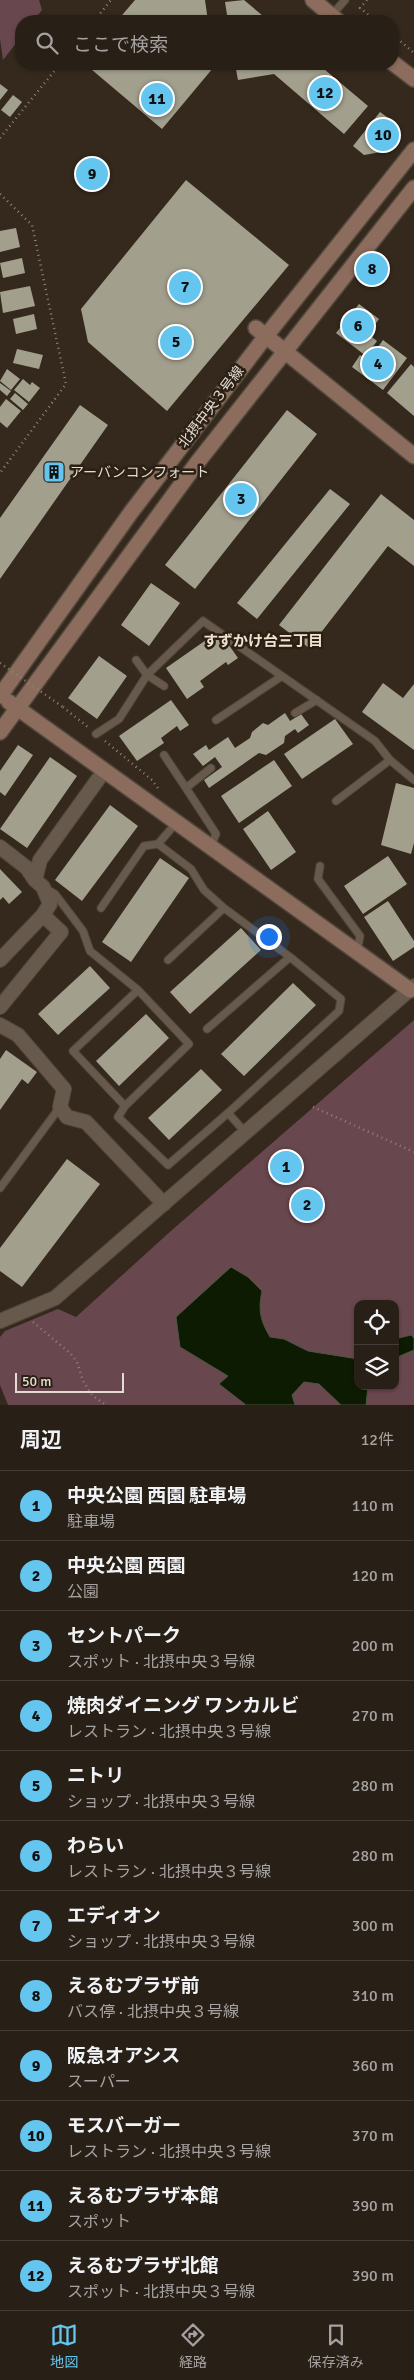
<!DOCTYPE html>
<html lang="ja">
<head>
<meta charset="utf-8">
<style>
  :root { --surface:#281f16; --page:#30271f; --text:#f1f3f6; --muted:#a5a2a1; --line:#443d35; --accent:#64c5ee }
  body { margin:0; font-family:Signika,"Noto Sans JP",sans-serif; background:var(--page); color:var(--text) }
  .controls { position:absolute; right:15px; bottom:15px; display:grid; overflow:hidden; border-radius:10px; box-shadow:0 1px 4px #0004 }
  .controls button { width:45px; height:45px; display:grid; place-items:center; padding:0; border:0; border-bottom:1px solid var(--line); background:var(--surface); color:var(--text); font:25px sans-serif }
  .scale { position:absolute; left:15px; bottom:12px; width:109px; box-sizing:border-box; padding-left:5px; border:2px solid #e4dcd4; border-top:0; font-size:14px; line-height:18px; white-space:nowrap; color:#e4dcd4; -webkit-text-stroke:4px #2b2013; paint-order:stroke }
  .you { position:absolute; left:268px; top:936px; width:18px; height:18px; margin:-12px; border:4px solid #fff; border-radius:50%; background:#1a73e8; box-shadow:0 0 0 8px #1a73e833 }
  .badge { display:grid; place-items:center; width:32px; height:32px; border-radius:50%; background:var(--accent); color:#111; font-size:16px; font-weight:700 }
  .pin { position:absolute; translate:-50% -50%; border:2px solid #fff; box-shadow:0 1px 5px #0006 }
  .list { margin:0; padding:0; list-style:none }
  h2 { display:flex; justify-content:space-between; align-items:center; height:65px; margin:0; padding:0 20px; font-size:21px }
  h2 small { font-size:16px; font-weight:400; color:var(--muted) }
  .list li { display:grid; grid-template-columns:32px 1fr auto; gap:15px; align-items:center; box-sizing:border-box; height:70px; padding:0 20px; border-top:1px solid var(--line) }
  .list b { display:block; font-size:19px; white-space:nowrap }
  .list p { margin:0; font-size:16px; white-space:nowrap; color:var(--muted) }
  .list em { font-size:16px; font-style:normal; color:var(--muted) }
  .icon { flex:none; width:28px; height:28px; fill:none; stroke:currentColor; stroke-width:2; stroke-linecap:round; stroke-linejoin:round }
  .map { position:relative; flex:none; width:414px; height:1405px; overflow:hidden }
  .search { position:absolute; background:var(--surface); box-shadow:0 1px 4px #0004; left:15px; right:15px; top:15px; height:55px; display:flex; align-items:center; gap:12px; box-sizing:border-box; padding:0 18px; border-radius:20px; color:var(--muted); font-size:19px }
  .sheet { height:905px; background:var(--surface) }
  nav { display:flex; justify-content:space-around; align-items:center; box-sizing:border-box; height:70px; border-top:1px solid var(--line); background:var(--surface); font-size:14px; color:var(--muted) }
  nav a { display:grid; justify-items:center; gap:2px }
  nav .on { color:var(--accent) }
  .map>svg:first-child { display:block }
</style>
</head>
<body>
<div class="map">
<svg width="414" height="1405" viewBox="0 0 414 1405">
  <rect width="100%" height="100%" fill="#35291d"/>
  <path fill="#69474e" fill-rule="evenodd" d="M0,0H39L42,10L33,21H21V37L3,60L0,39Z
    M414,1020V1405H8L0,1385V1337L5,1331L58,1309L76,1317L172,1230ZM358,1304H395V1386H358Z"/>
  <path fill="#0c1b01" stroke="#4d5540" d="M231,1267L248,1277L262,1291C258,1310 260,1320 270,1337L284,1339L308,1351L358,1359V1386H368L366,1405H341L319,1384L304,1382L292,1395L295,1405H246L219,1384L228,1376L180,1347L176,1317Z
    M411,1335L414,1338V1350L395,1358V1339Z"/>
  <path fill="#a2a08d" d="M135,0H205L208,21H117Z
    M244,0L269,21H228L225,2Z
    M85,64H213V68L162,129Z
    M235,64H318L368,106L344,134L274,74L238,80Z
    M0,84L8,90L0,100Z
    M13,95L22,102L10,117L1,110Z
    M380,112L391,120L392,139L381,152L364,155L353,146Z
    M186,180L289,265L167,411L88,342L81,309Z
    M16,228L20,247L0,252V231Z
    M22,258L25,273L3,278L0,263Z
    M30,286L35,306L3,313L0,292Z
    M359,304L379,319L368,334L377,341L366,356L336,333Z
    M34,314L37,329L16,334L13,319Z
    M383,340L407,358L383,390L352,367L360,355L368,361Z
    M17,349L43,355L39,369L13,363Z
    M411,364L414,367V416L387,393Z
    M7,369L20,379L11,390L0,381Z
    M23,379L30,385L32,382L40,388L29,402L14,390Z
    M0,383L11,391L7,396L0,390Z
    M15,393L28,404L23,410L10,399Z
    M6,399L21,411L7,428L0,422V407Z
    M80,405L108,425L0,579V518Z
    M287,410L317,434L195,589L165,565Z
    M330,489L350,504L257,619L237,603Z
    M381,494L414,520V566L388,546L309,648L279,625Z
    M151,583L180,603L149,646L121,625Z
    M219,631L238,658L228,665L226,662L200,681L204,687L187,699L166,668Z
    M99,656L127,676L97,719L68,698Z
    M383,683L403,698L414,684V750L362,712Z
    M171,700L189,725L180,731L177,726L161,738L164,743L137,761L119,736Z
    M285,713L290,721L301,714L309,725L298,733L295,729L285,736L284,743L266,755L259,753L209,788L204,780L222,767L215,757L203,766L193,754L206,745L209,750L228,737L235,748L250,738L252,732L263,723L268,725Z
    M335,719L353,744L302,779L284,754Z
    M18,745L33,755L5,796L0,792V771Z
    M50,757L77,776L27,848L0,829Z
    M274,760L292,786L239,823L221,796Z
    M396,783L414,788V843L411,854L381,845Z
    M110,805L138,826L82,901L55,880Z
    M268,811L296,852L271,870L243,829Z
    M388,856L407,884L363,914L344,886Z
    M160,858L189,878L131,962L102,942Z
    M0,869L22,892L9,904L3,897L0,900Z
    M388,901L414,941V947L393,961L364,917Z
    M241,928L261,950L190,1014L170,992Z
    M90,966L110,988L58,1035L38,1014Z
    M293,983L316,1005L244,1076L221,1054Z
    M146,1014L169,1038L119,1086L96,1061Z
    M6,1050L37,1072L28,1084L22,1079L0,1110V1059Z
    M201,1069L222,1090L169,1140L148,1118Z
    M67,1159L100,1184L22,1287L0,1271V1248Z"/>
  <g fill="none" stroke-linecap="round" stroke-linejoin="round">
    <g stroke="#50473c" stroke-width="9">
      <path id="lane" d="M331,16L345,0
        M136,660L147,675L164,686
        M295,713L317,700
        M216,720L282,676
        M96,734L119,719L147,675L203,621L375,741L390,760L414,780
        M164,755L186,788
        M336,801L390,760
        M177,822L158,844L191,869L204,890L224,908L290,957L341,999L339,1011L228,1113
        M211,846L216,834L186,788L211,768
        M320,866L318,879L360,936L357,952
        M45,888L55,894L83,931L90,951L138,990L73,1051L125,1106L118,1117L168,1165L228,1113L246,1133
        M101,908L144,846L158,844
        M168,960L224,908
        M207,1029L290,957
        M125,1106L189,1044L138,990
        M0,1188L60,1107"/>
    </g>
    <g stroke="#50473c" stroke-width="16">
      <path id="street" d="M0,847L27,868L35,880
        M0,960L43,915
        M0,1007L61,932L43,915L50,904L43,887L35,880L40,860L104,771
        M0,1025L18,1035L64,1089L60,1107L67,1117L86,1122L164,1204
        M0,1321L55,1298L414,986"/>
    </g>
    <g stroke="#50473c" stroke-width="18">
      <path id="secondary" d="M313,0L338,21
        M393,63L414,79
        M256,328L414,456
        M0,696L132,511L266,336L414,150
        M9,702L410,990
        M0,732L197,463L414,188"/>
    </g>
    <path stroke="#8f857b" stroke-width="2.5" stroke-dasharray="1 4" stroke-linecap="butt" d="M367,0L360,8L376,21
      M94,21L111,0
      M393,35L414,53
      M0,138L60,64
      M0,194L32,225L66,384L0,473
      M63,707L89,728
      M105,741L152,780L160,791
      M313,1107L414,1152
      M33,1322L71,1354L77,1362L83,1381L92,1395L106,1405"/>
    <use href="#lane" stroke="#675a4c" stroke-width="7"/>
    <use href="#street" stroke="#675a4c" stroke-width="14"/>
    <use href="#secondary" stroke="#8c6c5c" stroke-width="15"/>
    <path stroke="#8f857b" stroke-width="2.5" stroke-dasharray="1 4" stroke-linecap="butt" d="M0,663L63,707"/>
  </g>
  <defs>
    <g id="building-square" transform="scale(1.125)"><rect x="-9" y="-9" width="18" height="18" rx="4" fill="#64c5ee" stroke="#2b2013"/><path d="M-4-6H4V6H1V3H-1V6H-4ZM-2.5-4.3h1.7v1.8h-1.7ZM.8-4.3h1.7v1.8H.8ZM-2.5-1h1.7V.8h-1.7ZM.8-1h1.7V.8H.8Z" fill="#111"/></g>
  </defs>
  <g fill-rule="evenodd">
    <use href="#building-square" x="54" y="472"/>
  </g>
  <g text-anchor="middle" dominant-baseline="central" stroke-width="5" stroke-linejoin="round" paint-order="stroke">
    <g font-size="14" fill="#e4dcd4" stroke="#2b2013">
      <text transform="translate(211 407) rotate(-53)">北摂中央３号線</text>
    </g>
    <g font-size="14" fill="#e4dcd4" stroke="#2b2013" text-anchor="start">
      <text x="70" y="472">アーバンコンフォート</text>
    </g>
    <g font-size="15" font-weight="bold" fill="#f1e1d1" stroke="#2b2013">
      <text x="263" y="641">すずかけ台三丁目</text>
    </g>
  </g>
</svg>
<div class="controls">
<button><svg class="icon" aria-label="locate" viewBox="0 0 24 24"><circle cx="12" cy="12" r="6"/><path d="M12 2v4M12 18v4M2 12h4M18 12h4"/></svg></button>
<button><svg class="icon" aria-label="layers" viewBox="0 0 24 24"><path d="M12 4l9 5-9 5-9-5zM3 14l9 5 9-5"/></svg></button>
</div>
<div class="scale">50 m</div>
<div class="you"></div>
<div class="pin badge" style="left:286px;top:1167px">1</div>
<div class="pin badge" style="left:307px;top:1205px">2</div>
<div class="pin badge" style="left:241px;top:499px">3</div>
<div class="pin badge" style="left:378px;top:364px">4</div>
<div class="pin badge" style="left:176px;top:342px">5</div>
<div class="pin badge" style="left:358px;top:326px">6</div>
<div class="pin badge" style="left:185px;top:287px">7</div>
<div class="pin badge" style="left:372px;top:269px">8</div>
<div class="pin badge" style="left:92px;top:174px">9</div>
<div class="pin badge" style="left:383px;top:135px">10</div>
<div class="pin badge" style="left:157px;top:99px">11</div>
<div class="pin badge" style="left:325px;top:93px">12</div>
<div class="search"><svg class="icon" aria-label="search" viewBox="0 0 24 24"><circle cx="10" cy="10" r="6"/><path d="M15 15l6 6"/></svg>ここで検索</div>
</div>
<section class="sheet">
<h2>周辺<small>12件</small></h2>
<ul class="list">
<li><span class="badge">1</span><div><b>中央公園 西園 駐車場</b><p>駐車場</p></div><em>110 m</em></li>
<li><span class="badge">2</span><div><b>中央公園 西園</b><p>公園</p></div><em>120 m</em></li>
<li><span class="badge">3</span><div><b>セントパーク</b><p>スポット · 北摂中央３号線</p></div><em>200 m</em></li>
<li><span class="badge">4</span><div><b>焼肉ダイニング ワンカルビ</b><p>レストラン · 北摂中央３号線</p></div><em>270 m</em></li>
<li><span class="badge">5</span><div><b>ニトリ</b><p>ショップ · 北摂中央３号線</p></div><em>280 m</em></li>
<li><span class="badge">6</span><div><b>わらい</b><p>レストラン · 北摂中央３号線</p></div><em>280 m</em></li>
<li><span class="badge">7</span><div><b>エディオン</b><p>ショップ · 北摂中央３号線</p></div><em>300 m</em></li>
<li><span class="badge">8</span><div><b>えるむプラザ前</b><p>バス停 · 北摂中央３号線</p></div><em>310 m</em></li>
<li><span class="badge">9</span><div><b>阪急オアシス</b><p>スーパー</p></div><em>360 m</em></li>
<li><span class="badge">10</span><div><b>モスバーガー</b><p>レストラン · 北摂中央３号線</p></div><em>370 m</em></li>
<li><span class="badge">11</span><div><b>えるむプラザ本館</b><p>スポット</p></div><em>390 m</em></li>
<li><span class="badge">12</span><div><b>えるむプラザ北館</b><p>スポット · 北摂中央３号線</p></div><em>390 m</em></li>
</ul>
</section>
<nav>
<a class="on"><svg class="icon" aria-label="map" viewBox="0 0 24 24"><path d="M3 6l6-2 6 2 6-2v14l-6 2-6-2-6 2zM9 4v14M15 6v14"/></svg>地図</a>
<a><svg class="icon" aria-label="directions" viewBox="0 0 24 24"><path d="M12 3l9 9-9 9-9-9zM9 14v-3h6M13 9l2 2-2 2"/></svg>経路</a>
<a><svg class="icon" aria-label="saved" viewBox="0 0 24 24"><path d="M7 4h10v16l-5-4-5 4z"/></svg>保存済み</a>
</nav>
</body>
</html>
